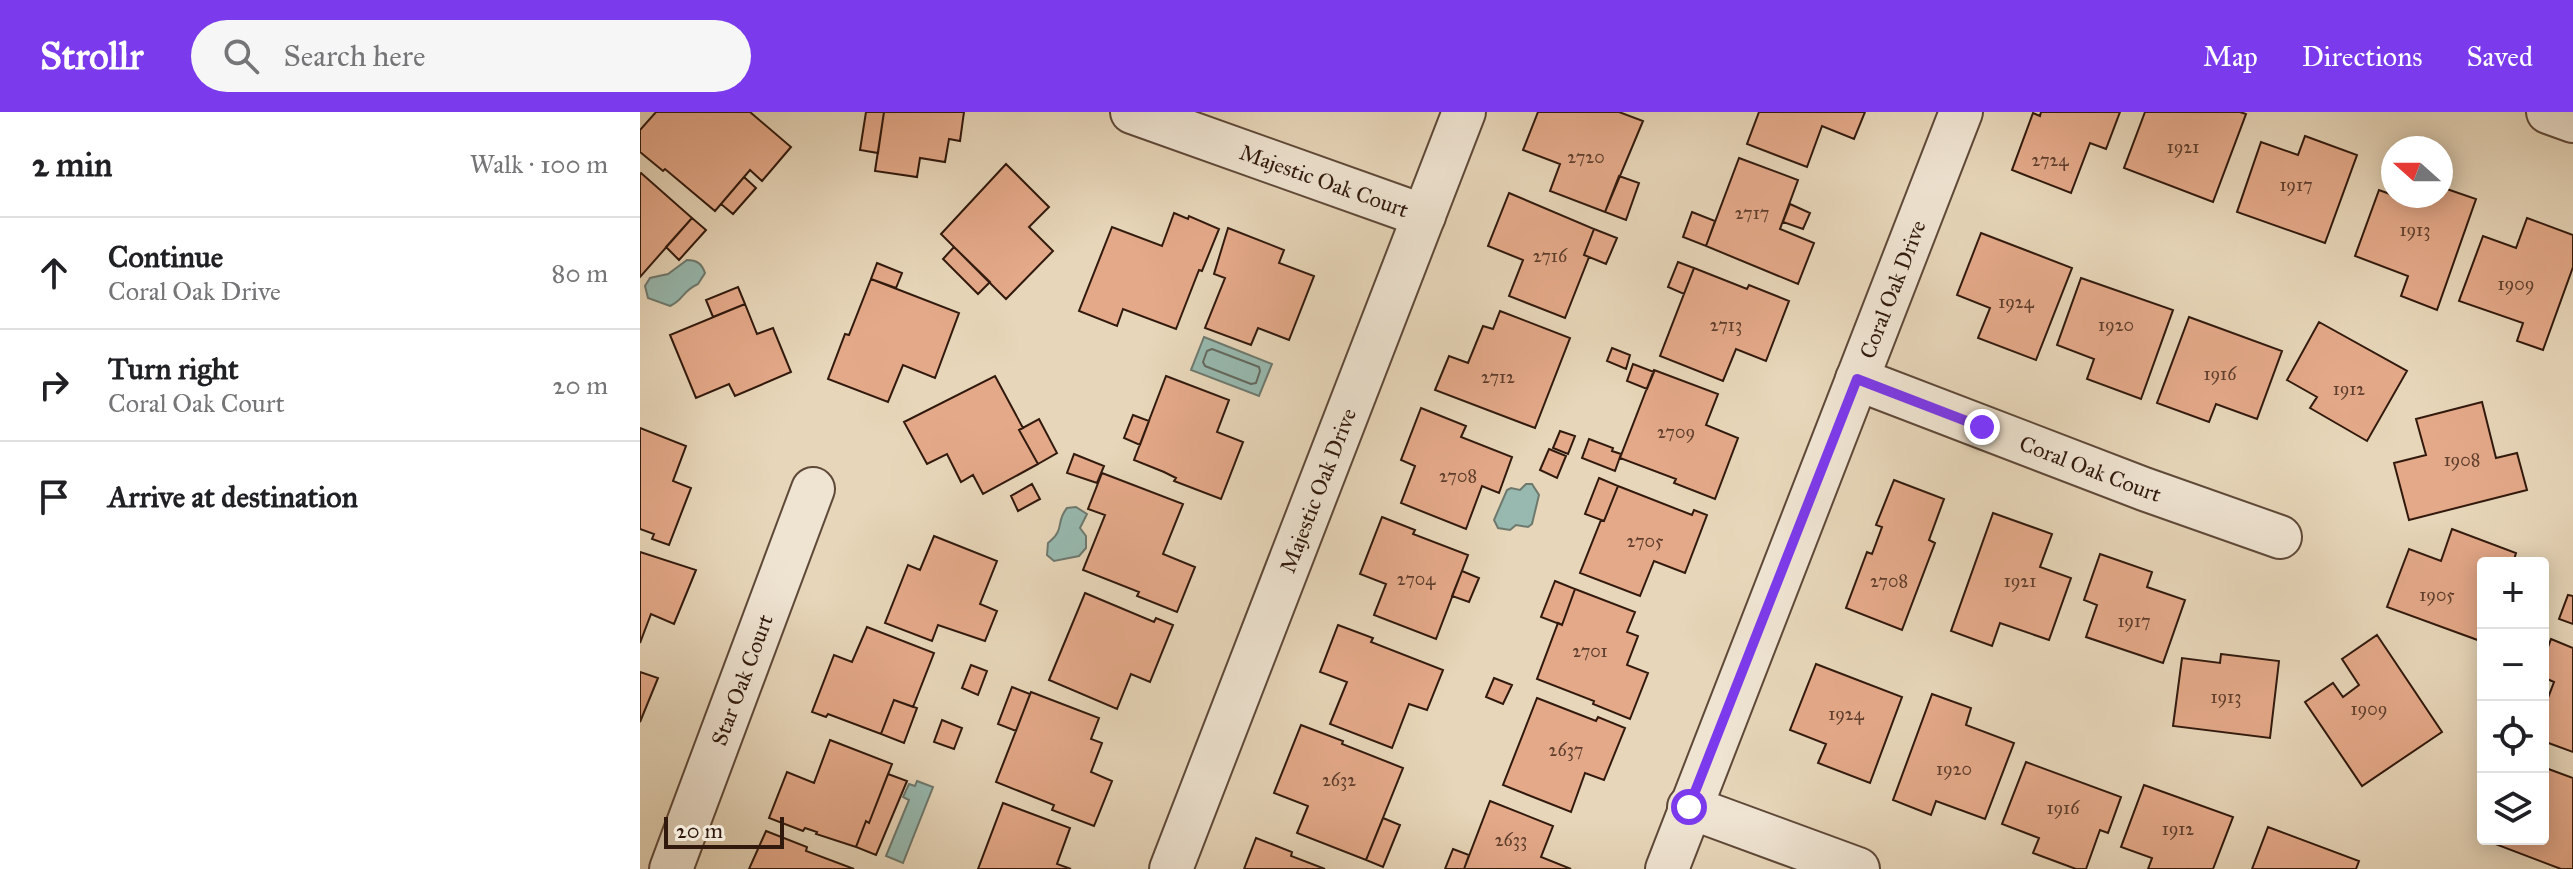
<!DOCTYPE html>
<html lang="en">
<head>
<meta charset="utf-8">
<style>
  :root { --surface:#fff; --page:#f6f6f6; --text:#202124; --muted:#757577; --line:#e0e0e0; --accent:#7c3aed }
  body { margin:0; font-family:"IM FELL Great Primer",serif; background:var(--page); color:var(--text) }
  .controls { position:absolute; right:24px; bottom:24px; display:grid; overflow:hidden; border-radius:8px; box-shadow:0 4px 20px #0003 }
  .controls button { width:72px; height:72px; display:grid; place-items:center; padding:0; border:0; border-bottom:2px solid var(--line); background:var(--surface); color:var(--text); font:40px sans-serif }
  .compass { position:absolute; left:1741px; top:24px; width:72px; height:72px; border-radius:50%; background:var(--surface); box-shadow:0 4px 20px #0003; rotate:291deg }
  .scale { position:absolute; left:24px; bottom:20px; width:120px; box-sizing:border-box; padding-left:8px; border:4px solid #31190d; border-top:0; font-size:22px; line-height:28px; white-space:nowrap; color:#31190d; -webkit-text-stroke:6px #efe4d2; paint-order:stroke }
  .stop { position:absolute; width:24px; height:24px; margin:-18px; border:6px solid #7c3aed; border-radius:50%; background:#fff }
  .stop.end { background:#7c3aed; border-color:#fff; box-shadow:0 2px 8px #0008 }
  .list { margin:0; padding:0; list-style:none }
  h2 { display:flex; justify-content:space-between; align-items:center; height:104px; margin:0; padding:0 32px; font-size:34px }
  h2 small { font-size:26px; font-weight:400; color:var(--muted) }
  .list li { display:grid; grid-template-columns:52px 1fr auto; gap:24px; align-items:center; box-sizing:border-box; height:112px; padding:0 32px; border-top:2px solid var(--line) }
  .list b { display:block; font-size:30px; white-space:nowrap }
  .list p { margin:0; font-size:26px; white-space:nowrap; color:var(--muted) }
  .list em { font-size:26px; font-style:normal; color:var(--muted) }
  .icon { flex:none; width:44px; height:44px; fill:none; stroke:currentColor; stroke-width:2; stroke-linecap:round; stroke-linejoin:round }
  .map { position:relative; flex:none; width:1933px; height:757px; overflow:hidden }
  header { display:flex; align-items:center; gap:48px; box-sizing:border-box; height:112px; padding:0 40px; background:var(--accent); color:#fff }
  header strong { font-size:38px }
  nav { display:flex; gap:44px; margin-inline-start:auto; font-size:28px }
  .search { width:560px; height:72px; background:var(--page); display:flex; align-items:center; gap:20px; box-sizing:border-box; padding:0 28px; border-radius:44px; color:var(--muted); font-size:30px }
  main { display:flex }
  aside { flex:1; background:var(--surface) }
  .map>svg:first-child { display:block }
</style>
</head>
<body>
<header>
<strong>Strollr</strong>
<div class="search"><svg class="icon" aria-label="search" viewBox="0 0 24 24"><circle cx="10" cy="10" r="6"/><path d="M15 15l6 6"/></svg>Search here</div>
<nav><a>Map</a><a>Directions</a><a>Saved</a></nav>
</header>
<main>
<aside>
<h2>2 min<small>Walk · 100 m</small></h2>
<ul class="list">
<li><svg class="icon" aria-label="ahead" viewBox="0 0 24 24"><path d="M12 20V5M6 11l6-6 6 6"/></svg><div><b>Continue</b><p>Coral Oak Drive</p></div><em>80 m</em></li>
<li><svg class="icon" aria-label="right" viewBox="0 0 24 24"><path d="M7 20v-9h11M14 6l5 5-5 5"/></svg><div><b>Turn right</b><p>Coral Oak Court</p></div><em>20 m</em></li>
<li><svg class="icon" aria-label="arrive" viewBox="0 0 24 24"><path d="M6 21V4h12l-3 4 3 4H6"/></svg><div><b>Arrive at destination</b></div></li>
</ul>
</aside>
<div class="map">
<svg width="1933" height="757" viewBox="0 0 1933 757">
  <rect width="100%" height="100%" fill="#e7d6b9"/>
  <filter id="stains"><feTurbulence type="fractalNoise" baseFrequency=".0025" numOctaves="4"/><feColorMatrix values="0 0 0 0 .2 0 0 0 0 .09 0 0 0 0 .02 0 0 0 .5 -.17"/></filter>
  <radialGradient id="worn" r=".72"><stop offset=".6" stop-color="#630" stop-opacity="0"/><stop offset="1" stop-color="#630" stop-opacity=".3"/></radialGradient>
  <path fill="#97b9af" stroke="#6e796e" stroke-width="2" d="M47,148C57,148 62,152 65,161L58,172C42,179 44,188 30,194L8,186L5,174L10,166L28,162Z
    M564,225L632,252L619,284L551,258Z
    M886,372H892L899,383L892,412L888,415L876,413L870,418L858,416L854,408L867,378L871,376L880,378Z
    M436,395L447,402L440,416L446,424V436L439,444L414,449L407,443L408,431C426,417 415,410 427,396Z
    M277,669L293,675L263,751L246,744L269,688L263,685L269,672L275,674Z"/>
  <g fill="none" stroke-linecap="round" stroke-linejoin="round">
    <path stroke="#64695e" stroke-width="2" d="M572,237L619,255L620,259L616,271L611,272L565,254L563,250L567,239Z"/>
  </g>
  <path fill="#e4a989" stroke="#31190d" stroke-width="2" d="M16,0H110L151,35L122,69L110,58L75,99L25,57L23,59L0,40V18Z
    M226,0H244L238,41L220,38Z
    M244,0H324L320,29L309,27L305,50L280,46L277,65L235,59Z
    M898,0H979L1003,9L965,100L910,79L920,52L883,38Z
    M1119,0H1225L1214,27L1182,14L1167,55L1107,32Z
    M1401,0H1480L1466,37L1450,31L1431,81L1372,58L1393,1L1400,4Z
    M1505,0H1600L1606,2L1573,90L1484,56Z
    M1665,24L1717,43L1685,131L1597,100L1621,30L1658,43Z
    M1099,46L1158,68L1140,117L1174,131L1158,172L1066,134Z
    M366,52L409,95L389,115L413,139L366,187L301,122Z
    M1,61L52,106L0,165V62Z
    M979,64L999,71L986,108L965,100Z
    M104,65L116,76L93,102L81,92Z
    M1801,75L1836,87L1797,198L1761,184L1768,164L1715,144L1739,78L1777,92L1780,84H1801Z
    M869,81L954,117L944,143L949,145L925,206L869,184L883,148L848,134Z
    M1150,92L1170,101L1163,117L1143,110Z
    M1052,100L1075,109L1066,134L1043,125Z
    M534,101L548,107L549,104L579,117L562,159L559,158L536,217L483,197L477,214L439,199L472,115L522,134Z
    M52,106L66,118L39,148L26,135Z
    M1887,106L1933,123V155L1903,238L1877,229L1883,211L1819,189L1843,124L1876,136Z
    M588,116L644,138L639,151L674,164L649,228L618,216L611,233L565,216L585,166L574,162Z
    M954,117L977,126L966,152L944,143Z
    M1341,121L1432,156L1396,248L1338,226L1350,196L1317,183Z
    M314,135L350,170L338,182L303,147Z
    M1038,150L1054,156L1044,182L1028,175Z
    M237,151L262,161L256,176L231,167Z
    M1054,156L1107,177L1109,173L1149,189L1126,249L1096,237L1083,269L1020,244Z
    M1441,166L1533,198L1501,287L1447,267L1454,247L1417,233Z
    M231,167L319,201L295,266L263,253L248,290L188,267L205,222L209,223Z
    M98,175L105,192L73,205L66,188Z
    M105,192L117,222L133,216L151,260L95,284L89,272L56,286L30,223Z
    M860,199L930,226L895,316L795,278L809,244L828,251L843,214L853,217Z
    M1549,205L1642,239L1617,307L1576,292L1569,310L1517,291Z
    M1679,210L1767,259L1727,329L1670,296L1677,285L1647,268Z
    M972,236L990,243L986,257L967,249Z
    M993,252L1014,260L1007,277L987,269Z
    M1014,258L1078,282L1066,313L1098,326L1075,387L1034,371L1036,367L980,346Z
    M355,264L383,316L379,318L398,352L343,382L333,363L321,370L307,342L287,352L264,310Z
    M526,264L589,288L577,320L603,330L581,387L534,369L536,366L524,360L494,348Z
    M1842,290L1856,346L1877,341L1887,378L1769,408L1754,351L1786,343L1776,307Z
    M781,296L826,314L821,325L872,345L859,381L842,374L826,417L761,391L775,354L761,348Z
    M493,303L509,309L500,333L484,326Z
    M399,307L417,341L398,352L379,318Z
    M0,316L46,334L33,369L51,376L29,433L12,427L14,422L0,417Z
    M920,319L935,324L928,342L913,336Z
    M949,327L973,336L972,339L981,342L975,359L942,346Z
    M909,337L926,344L917,366L900,358Z
    M434,342L464,354L457,371L427,361Z
    M462,361L543,392L523,442L555,455L537,500L497,484L499,480L443,458L465,403L448,397Z
    M959,366L978,374L964,409L945,402Z
    M1254,368L1304,387L1289,428L1295,431L1262,518L1206,496L1227,440L1232,442L1242,415L1236,413Z
    M392,372L400,387L378,399L371,384Z
    M978,374L1052,403L1054,398L1067,403L1045,461L1014,449L1000,484L940,461L961,408L964,409Z
    M1353,401L1412,422L1400,455L1431,466L1409,528L1360,511L1352,534L1311,519Z
    M742,405L775,418L773,422L828,443L796,527L734,503L746,472L720,462Z
    M1812,417L1876,441L1873,451H1843V530L1747,495L1769,437L1801,449Z
    M294,424L357,449L340,492L357,499L345,529L298,513L292,529L245,511L268,453L280,458Z
    M0,440L56,458L34,512L11,502L0,531Z
    M1460,442L1512,460L1507,475L1545,488L1523,551L1446,525L1457,493L1444,488Z
    M822,459L839,466L829,490L812,484Z
    M915,469L935,477L922,513L901,505Z
    M935,477L995,500L987,520L998,524L987,553L1008,561L990,607L953,592L954,589L897,567L918,511L922,513Z
    M445,481L514,510L516,506L533,513L510,570L491,562L477,597L409,568Z
    M1928,483L1933,484V512L1919,507Z
    M698,513L733,526L731,530L803,558L787,598L769,592L752,636L690,612L707,570L680,560Z
    M227,515L294,541L273,595L254,588L241,622L188,602L186,605L172,600L194,543L212,550Z
    M1737,523L1802,620L1722,674L1665,590L1693,571L1703,585L1719,573L1702,547Z
    M1911,527L1933,536V640L1903,629V599L1914,570L1903,565V549Z
    M1581,542L1639,549L1630,626L1533,614L1542,546L1580,551Z
    M1176,552L1262,585L1230,671L1178,651L1186,632L1150,618Z
    M331,553L347,559L338,583L322,576Z
    M0,560L18,566L0,610Z
    M854,566L872,573L863,592L846,585Z
    M372,575L390,582L376,619L358,612Z
    M391,580L459,606L451,627L462,631L451,660L472,669L454,714L412,698L414,693L356,670Z
    M1292,582L1331,596L1326,613L1374,631L1345,707L1296,689L1291,703L1253,688Z
    M897,586L956,609L958,605L985,616L964,668L945,661L931,700L863,673Z
    M254,588L277,596L264,631L241,622Z
    M302,608L322,616L314,637L294,630Z
    M661,613L703,629L702,632L763,656L726,748L657,721L668,694L634,681Z
    M190,628L252,652L229,711L226,709L216,735L176,722L177,720L165,716L163,719L129,706L147,660L174,671Z
    M1386,650L1481,685L1468,721L1460,718L1446,757H1436L1393,741L1399,726L1362,712Z
    M1903,655L1933,666V757H1921L1842,727L1843,724V727H1903Z
    M248,662L267,669L236,743L216,735L226,709L229,711Z
    M1504,673L1593,705L1573,757H1508L1512,746L1481,735Z
    M850,689L913,714L901,745L931,757H824Z
    M363,691L430,716L417,752L431,757H338Z
    M743,706L760,713L743,755L726,748Z
    M1628,715L1719,749L1716,757H1612Z
    M126,719L167,735L166,739L214,757H109Z
    M616,726L652,740L651,744L685,757H604Z
    M813,737L829,743L824,757H805Z"/>
  <g fill="none" stroke-linecap="round" stroke-linejoin="round">
    <g stroke="#5e4838" stroke-width="46">
      <g id="minor">
        <path id="s1" d="M492,0L784,104"/>
        <path d="M1908,0L1933,9"/>
        <path id="s2" d="M1217,267L1504,377L1640,425"/>
        <path d="M1049,695L1218,757"/>
        <path id="s3" d="M31,757L173,377"/>
        <path id="s4" d="M531,757L824,0"/>
        <path id="s5" d="M1027,757L1321,0"/>
      </g>
    </g>
    <use href="#minor" stroke="#efe4d2" stroke-width="42"/>
  </g>
  <g fill="none" stroke-linecap="round" stroke-linejoin="round">
    <path stroke="#7c3aed" stroke-width="10" d="M1049,695L1217,267L1342,315"/>
  </g>
  <g text-anchor="middle" dominant-baseline="central" stroke-width="6" stroke-linejoin="round" paint-order="stroke">
    <g font-size="18" fill="#5e3d2c">
      <text x="1543" y="35">1921</text>
      <text x="946" y="45">2720</text>
      <text x="1410" y="48">2724</text>
      <text x="1656" y="73">1917</text>
      <text x="1112" y="101">2717</text>
      <text x="1775" y="118">1913</text>
      <text x="910" y="144">2716</text>
      <text x="1876" y="172">1909</text>
      <text x="1376" y="190">1924</text>
      <text x="1086" y="213">2713</text>
      <text x="1476" y="213">1920</text>
      <text x="1580" y="262">1916</text>
      <text x="858" y="265">2712</text>
      <text x="1709" y="277">1912</text>
      <text x="1036" y="320">2709</text>
      <text x="1822" y="348">1908</text>
      <text x="818" y="364">2708</text>
      <text x="1005" y="429">2705</text>
      <text x="776" y="467">2704</text>
      <text x="1249" y="469">2708</text>
      <text x="1380" y="469">1921</text>
      <text x="1797" y="483">1905</text>
      <text x="1494" y="509">1917</text>
      <text x="950" y="539">2701</text>
      <text x="1586" y="585">1913</text>
      <text x="1729" y="597">1909</text>
      <text x="1206" y="602">1924</text>
      <text x="926" y="638">2637</text>
      <text x="1314" y="657">1920</text>
      <text x="699" y="668">2632</text>
      <text x="1423" y="696">1916</text>
      <text x="1538" y="717">1912</text>
      <text x="871" y="728">2633</text>
    </g>
    <g font-size="22" fill="#31190d" stroke="#efe4d2">
      <text stroke="none"><textPath href="#s1" startOffset="204">Majestic Oak Court</textPath></text>
      <text stroke="none"><textPath href="#s5" startOffset="622">Coral Oak Drive</textPath></text>
      <text stroke="none"><textPath href="#s2" startOffset="250">Coral Oak Court</textPath></text>
      <text stroke="none"><textPath href="#s4" startOffset="406">Majestic Oak Drive</textPath></text>
      <text stroke="none"><textPath href="#s3" startOffset="202">Star Oak Court</textPath></text>
    </g>
  </g>
  <rect width="100%" height="100%" filter="url(#stains)"/>
  <rect width="100%" height="100%" fill="url(#worn)"/>
</svg>
<div class="controls">
<button>+</button>
<button>−</button>
<button><svg class="icon" aria-label="locate" viewBox="0 0 24 24"><circle cx="12" cy="12" r="6"/><path d="M12 2v4M12 18v4M2 12h4M18 12h4"/></svg></button>
<button><svg class="icon" aria-label="layers" viewBox="0 0 24 24"><path d="M12 4l9 5-9 5-9-5zM3 14l9 5 9-5"/></svg></button>
</div>
<svg class="compass" viewBox="-18 -18 36 36"><path d="M0-13l5 13h-10z" fill="#e53935"/><path d="M0 13l5-13h-10z" fill="#757577"/></svg>
<div class="scale">20 m</div>
<div class="stop" style="left:1049px;top:695px"></div>
<div class="stop end" style="left:1342px;top:315px"></div>
</div>
</main>
</body>
</html>
